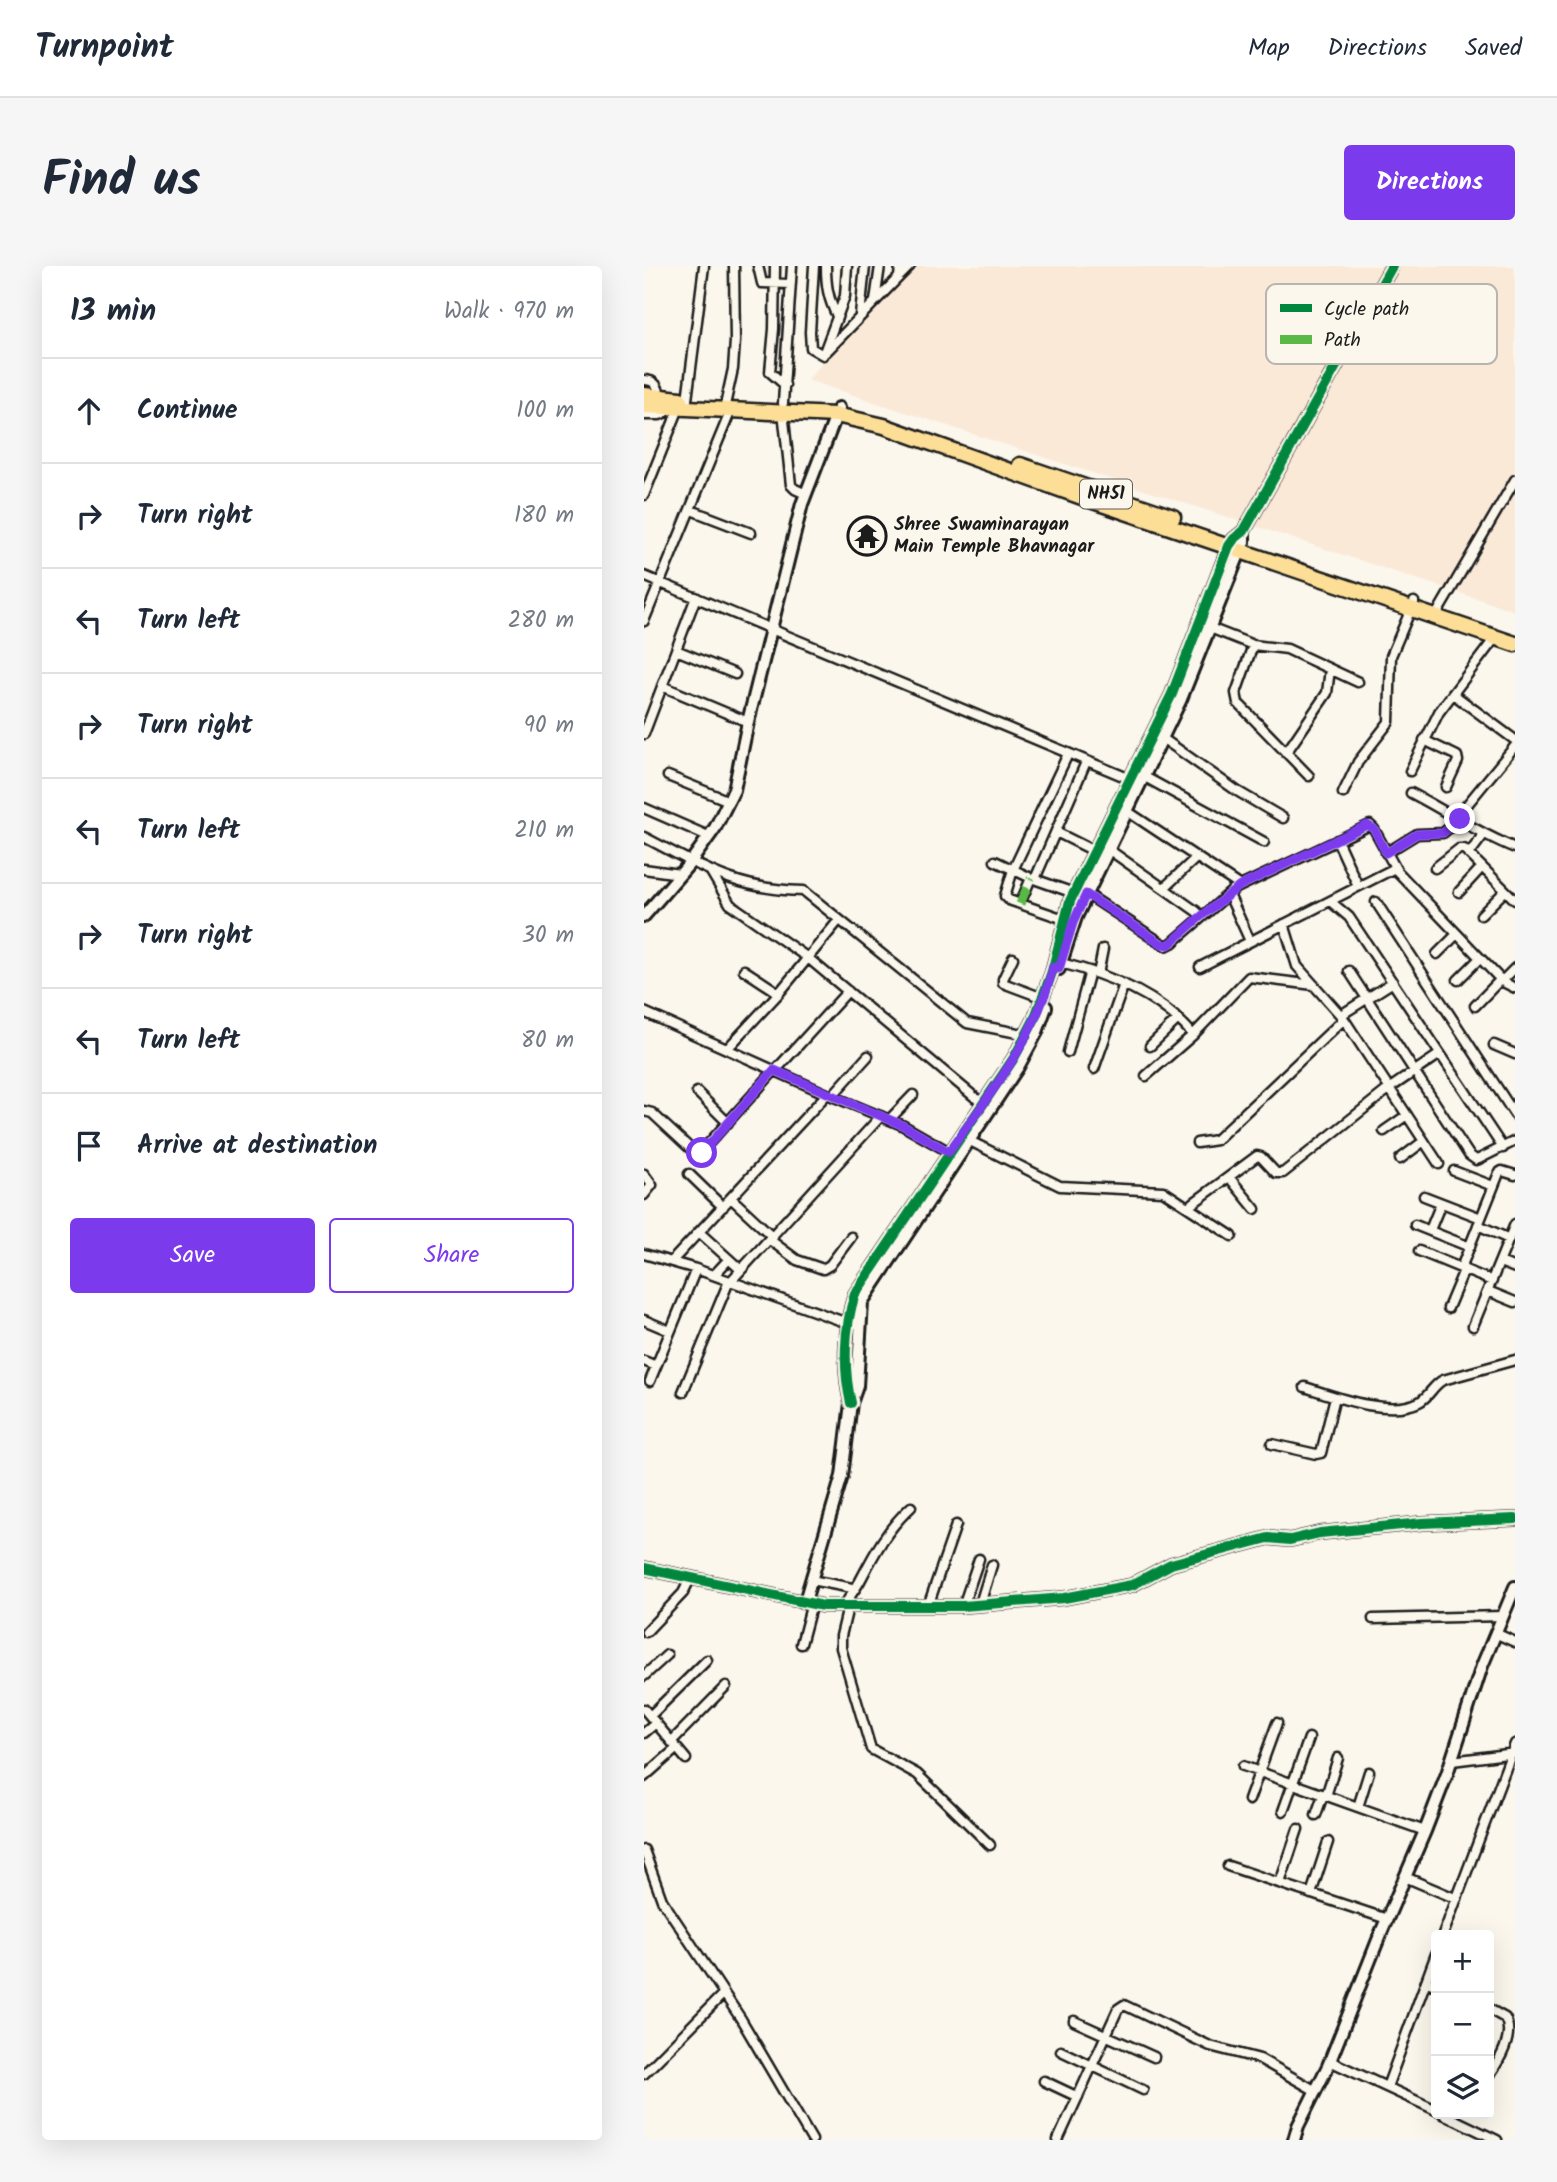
<!DOCTYPE html>
<html lang="en">
<head>
<meta charset="utf-8">
<style>
  :root { --surface:#fff; --page:#f6f6f7; --text:#1f2937; --muted:#747a83; --line:#e0e1e3; --accent:#7c3aed }
  body { margin:0; font-family:Kalam,sans-serif; background:var(--page); color:var(--text) }
  .controls { position:absolute; right:21px; bottom:21px; display:grid; overflow:hidden; border-radius:7px; box-shadow:0 7px 28px #0002 }
  .controls button { width:63px; height:63px; display:grid; place-items:center; padding:0; border:0; border-bottom:2px solid var(--line); background:var(--surface); color:var(--text); font:35px sans-serif }
  .stop { position:absolute; width:21px; height:21px; margin:-16px; border:5px solid #7c3aed; border-radius:50%; background:#fff }
  .stop.end { background:#7c3aed; border-color:#fff; box-shadow:0 2px 7px #0008 }
  .list { margin:0; padding:0; list-style:none }
  h2 { display:flex; justify-content:space-between; align-items:center; height:91px; margin:0; padding:0 28px; font-size:30px }
  h2 small { font-size:23px; font-weight:400; color:var(--muted) }
  .list li { display:grid; grid-template-columns:46px 1fr auto; gap:21px; align-items:center; box-sizing:border-box; height:105px; padding:0 28px; border-top:2px solid var(--line) }
  .list b { display:block; font-size:26px; white-space:nowrap }
  .list em { font-size:23px; font-style:normal; color:var(--muted) }
  .actions { display:flex; gap:14px; padding:21px 28px }
  .actions a { flex:1; padding:16px 0; border:2px solid var(--accent); border-radius:7px; text-align:center; font-size:24px; color:var(--accent) }
  .actions .main { background:var(--accent); color:#fff }
  .icon { flex:none; width:38px; height:38px; fill:none; stroke:currentColor; stroke-width:2; stroke-linecap:round; stroke-linejoin:round }
  .map { position:relative; flex:none; width:871px; height:1874px; overflow:hidden; border-radius:7px }
  header { display:flex; align-items:center; gap:42px; box-sizing:border-box; height:98px; padding:0 35px; background:var(--surface); border-bottom:2px solid var(--line) }
  header strong { font-size:33px }
  nav { display:flex; gap:38px; margin-inline-start:auto; font-size:24px }
  .intro { display:flex; align-items:center; justify-content:space-between; box-sizing:border-box; height:168px; padding:0 42px }
  h1 { margin:0; font-size:49px }
  .button { padding:18px 32px; border-radius:7px; background:var(--accent); color:#fff; font-size:24px; font-weight:700 }
  main { display:flex; gap:42px; padding:0 42px }
  aside { flex:1; background:var(--surface); border-radius:7px; box-shadow:0 7px 28px #0002 }
  .map>svg:first-child { display:block }
</style>
</head>
<body>
<header>
<strong>Turnpoint</strong>
<nav><a>Map</a><a>Directions</a><a>Saved</a></nav>
</header>
<div class="intro"><h1>Find us</h1><a class="button">Directions</a></div>
<main>
<aside>
<h2>13 min<small>Walk · 970 m</small></h2>
<ul class="list">
<li><svg class="icon" aria-label="ahead" viewBox="0 0 24 24"><path d="M12 20V5M6 11l6-6 6 6"/></svg><div><b>Continue</b></div><em>100 m</em></li>
<li><svg class="icon" aria-label="right" viewBox="0 0 24 24"><path d="M7 20v-9h11M14 6l5 5-5 5"/></svg><div><b>Turn right</b></div><em>180 m</em></li>
<li><svg class="icon" aria-label="left" viewBox="0 0 24 24"><path d="M17 20v-9H6M10 6l-5 5 5 5"/></svg><div><b>Turn left</b></div><em>280 m</em></li>
<li><svg class="icon" aria-label="right" viewBox="0 0 24 24"><path d="M7 20v-9h11M14 6l5 5-5 5"/></svg><div><b>Turn right</b></div><em>90 m</em></li>
<li><svg class="icon" aria-label="left" viewBox="0 0 24 24"><path d="M17 20v-9H6M10 6l-5 5 5 5"/></svg><div><b>Turn left</b></div><em>210 m</em></li>
<li><svg class="icon" aria-label="right" viewBox="0 0 24 24"><path d="M7 20v-9h11M14 6l5 5-5 5"/></svg><div><b>Turn right</b></div><em>30 m</em></li>
<li><svg class="icon" aria-label="left" viewBox="0 0 24 24"><path d="M17 20v-9H6M10 6l-5 5 5 5"/></svg><div><b>Turn left</b></div><em>80 m</em></li>
<li><svg class="icon" aria-label="arrive" viewBox="0 0 24 24"><path d="M6 21V4h12l-3 4 3 4H6"/></svg><div><b>Arrive at destination</b></div></li>
</ul>
<div class="actions"><a class="main">Save</a><a>Share</a></div>
</aside>
<div class="map">
<svg width="871" height="1874" viewBox="0 0 871 1874">
  <rect width="100%" height="100%" fill="#fbf7ec"/>
  <filter id="ink" filterUnits="userSpaceOnUse"><feTurbulence type="fractalNoise" baseFrequency=".0143" numOctaves="2"/><feDisplacementMap in="SourceGraphic" scale="14" xChannelSelector="R" yChannelSelector="G"/><feConvolveMatrix kernelMatrix="1 2 1 2 8 2 1 2 1" color-interpolation-filters="sRGB"/></filter>
  <g filter="url(#ink)">
    <path fill="#fbe9d8" d="M268,0H871V345L163,114Z"/>
    <g fill="none" stroke-linecap="round" stroke-linejoin="round">
      <g stroke="#1c1c1c" stroke-width="13">
        <path id="street" d="M114,0L118,17L146,18
          M131,0L130,63L126,106L141,119
          M170,0L166,66L167,82L179,89L201,30L203,0
          M182,0C182,19 184,33 193,50
          M255,11L266,0
          M231,35L236,0
          M216,49L221,0
          M182,86L255,11L256,0
          M0,114C12,114 14,121 17,131
          M139,137L148,0
          M42,142L60,0
          M80,144L89,103L91,75L90,0
          M139,145L147,219L151,223L162,228
          M0,149H16L28,143
          M0,229L35,142
          M47,244L107,267
          M0,310L491,515
          M795,344L871,214
          M0,355L87,144
          M561,360L609,379L643,383L714,416
          M609,379L592,427L594,437L665,510
          M32,384L91,408
          M18,420L104,456
          M809,428L871,474
          M0,468L52,331
          M518,472L593,525L639,552
          M780,474L813,490L814,495L802,521
          M642,487L683,427L686,403
          M766,505L795,446L851,372
          M24,510L85,535
          M499,510L620,576
          M699,527L714,496L745,456L747,390L770,336
          M767,527C802,545 835,568 871,582
          M0,542L64,570
          M483,545L596,620
          M813,551L871,480
          M412,566L450,585
          M0,571C58,601 91,624 160,625L323,757L384,769
          M693,574L714,620
          M464,583L552,645L557,650
          M742,587L773,568L799,567L816,553
          M825,588L840,568
          M351,595L387,612L430,627
          M791,602L815,583H820L871,634
          M0,603L36,608
          M67,606L86,638L164,692L339,838
          M391,613L442,496
          M432,621L522,680L528,677L587,626
          M520,622L553,591
          M815,626L838,601
          M686,635L705,651L859,882
          M732,636L871,849
          M376,638L387,612
          M837,649L861,625
          M420,653L365,634L361,630L369,604L424,488
          M640,658L653,700L700,753L795,898
          M606,675L586,631L588,624L726,559L730,563L753,605L859,716L871,722
          M793,688L813,668
          M369,692L359,713V717L399,732
          M417,697C465,709 517,729 549,769
          M556,701L751,602
          M100,704L135,727
          M705,705L825,889L832,894L835,893L871,875
          M454,708L459,683
          M814,714L836,692
          M858,715L871,702
          M831,740L857,713
          M0,746L183,828L258,859L309,888
          M697,749L749,716
          M850,779L871,788
          M506,780L534,753
          M83,783L135,727L195,654
          M424,786L446,705
          M450,803L480,718
          M131,805L204,725
          M502,810L549,769L605,711L670,719
          M53,826L84,857
          M188,830L224,790
          M0,845L8,847L50,886L55,888L130,805
          M246,853L269,829
          M740,865L763,849
          M326,875L416,920L519,925L588,970
          M553,877L572,874L700,753
          M756,893L780,875
          M810,905L849,920
          M0,908L8,919L0,929
          M45,908L79,941
          M585,911L611,943
          M780,930L837,952
          M87,932L129,971
          M544,941L613,890L617,891L632,907H639L746,822L796,788
          M771,959L826,981
          M834,959L865,973
          M786,964L797,937
          M55,966L97,1004
          M126,974L153,994L179,1003L186,999L207,971
          M775,985L848,1015
          M0,988L52,1003L209,1059
          M28,995L183,828
          M856,996L871,1002
          M817,1002L855,907L858,905L871,909
          M70,1009L85,993
          M87,1015L237,850
          M844,1025L871,1036
          M804,1042L820,1004
          M0,1054L26,1065
          M829,1060L871,958
          M0,1095L12,1100
          M6,1115L52,1003
          M661,1121C692,1131 745,1151 775,1136C785,1131 789,1119 799,1114L871,1094
          M39,1126L85,1015
          M628,1178L672,1188L677,1187L691,1131
          M167,1314L208,1322
          M336,1338L348,1299
          M284,1340L312,1259
          M319,1340L335,1293
          M200,1341C205,1330 212,1323 217,1313C231,1286 244,1262 267,1241
          M204,1341L197,1370V1382L227,1483L273,1508L346,1579
          M729,1353L859,1350
          M2,1366L39,1327L46,1313
          M851,1367L871,1376
          M157,1378L168,1337
          M0,1410L23,1389
          M0,1443L42,1493
          M6,1450L63,1394
          M0,1467L12,1457
          M28,1475L82,1420
          M808,1495L871,1487
          M599,1500L781,1565
          M0,1511L33,1482
          M682,1530L694,1492
          M605,1534L633,1457
          M714,1541L725,1506
          M639,1545L665,1472
          M672,1549L679,1529
          M0,1584L18,1634L97,1753L168,1874
          M584,1600L743,1653
          M761,1611L813,1633
          M636,1617L654,1563
          M667,1628L684,1576
          M799,1669L871,1478
          M782,1715L792,1720
          M845,1743L861,1752C871,1770 855,1795 845,1810
          M430,1755L510,1791
          M417,1785L499,1824
          M686,1795L792,1844
          M0,1808L80,1727
          M400,1815L434,1831
          M743,1821L792,1688
          M799,1848L853,1874
          M414,1874L474,1743L480,1739L566,1780L616,1793L672,1825"/>
      </g>
      <g stroke="#1c1c1c" stroke-width="16">
        <path id="secondary" d="M0,650L46,597L71,562L90,524L104,456L158,238L195,142
          M415,703L432,651L537,433L600,276V265
          M207,1137C199,1103 200,1062 211,1028L370,792L390,754L408,706L426,635L528,428L585,280L590,273L600,265L748,0
          M0,1302L179,1340H319L420,1332L488,1319L527,1298L624,1272L646,1274L676,1267L778,1257L871,1253
          M161,1335L198,1210L207,1137L213,1120L218,1036L374,801L393,766L402,741
          M650,1874L654,1860L684,1800L736,1669L781,1565L803,1508L838,1400L871,1321"/>
      </g>
      <g stroke="#1c1c1c" stroke-width="19">
        <path id="highway" d="M0,129L36,133
          M0,140L192,149L240,160L449,235L871,378
          M376,199L529,251"/>
      </g>
      <use href="#street" stroke="#fbf7ec" stroke-width="8"/>
      <use href="#secondary" stroke="#fbf7ec" stroke-width="10"/>
      <use href="#highway" stroke="#fcde96" stroke-width="14"/>
      <path stroke="#58b947" stroke-width="9" stroke-dasharray="18 9" stroke-linecap="butt" d="M376,638L387,612"/>
      <g stroke="#fbf7ec" stroke-width="15">
        <path id="cycleway" d="M207,1137C199,1103 200,1062 211,1028L370,792L390,754L408,706L426,635L528,428L585,280L590,273L600,265L748,0
          M0,1302L179,1340H319L420,1332L488,1319L527,1298L624,1272L646,1274L676,1267L778,1257L871,1253"/>
      </g>
      <use href="#cycleway" stroke="#00873e" stroke-width="10"/>
    </g>
  </g>
  <g fill="none" stroke-linecap="round" stroke-linejoin="round" filter="url(#ink)">
    <path stroke="#7c3aed" stroke-width="9" d="M58,887L130,804L258,859L305,886C345,829 393,771 409,701L415,703L429,657L442,628L518,678L525,679L555,652L596,620L723,559L730,563L742,587L773,568L799,567L816,553"/>
  </g>
  <defs>
    <g id="temple-ring" transform="scale(2.0125)"><circle r="9.5" fill="#fbf7ec" stroke="#1c1c1c" stroke-width="1.5"/><path d="M0-6L5-2H3V0L6.5 2.5H4V6H1.5V3h-3V6H-4V2.5H-6.5L-3 0V-2H-5Z" fill="#1c1c1c"/></g>
  </defs>
  <g fill-rule="evenodd">
    <use href="#temple-ring" x="223" y="270"/>
  </g>
  <g text-anchor="middle" dominant-baseline="central" stroke-width="7" stroke-linejoin="round" paint-order="stroke">
    <rect fill="#fbf7ec" stroke="#5f5e5a" stroke-width="2" x="436" y="213.5" width="52" height="29" rx="5"/>
    <g font-size="18" font-weight="bold" fill="#1c1c1c">
      <text x="462" y="228">NH51</text>
    </g>
    <g font-size="19" font-weight="bold" fill="#1c1c1c" stroke="#fbf7ec" text-anchor="start">
      <text x="250" y="259">Shree Swaminarayan<tspan x="250" dy="22">Main Temple Bhavnagar</tspan></text>
    </g>
  </g>
  <rect x="622" y="18" width="231" height="80" rx="10" fill="#fbf7ec" stroke="#b8b5ae" stroke-width="2"/>
  <rect x="636" y="38" width="32" height="8" fill="#00873e"/>
  <rect x="636" y="69" width="32" height="9" fill="#58b947"/>
  <g font-size="19" fill="#1c1c1c">
    <text x="680" y="49">Cycle path</text>
    <text x="680" y="80">Path</text>
  </g>
</svg>
<div class="controls">
<button>+</button>
<button>−</button>
<button><svg class="icon" aria-label="layers" viewBox="0 0 24 24"><path d="M12 4l9 5-9 5-9-5zM3 14l9 5 9-5"/></svg></button>
</div>
<div class="stop" style="left:58px;top:887px"></div>
<div class="stop end" style="left:816px;top:553px"></div>
</div>
</main>
</body>
</html>
